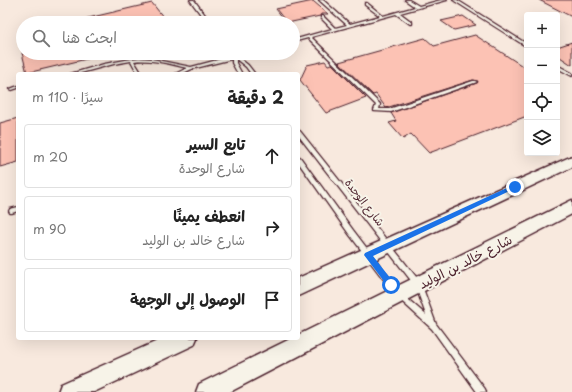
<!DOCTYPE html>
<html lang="ar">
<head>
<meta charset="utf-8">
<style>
  :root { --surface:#fff; --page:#f6f6f6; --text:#222; --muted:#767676; --line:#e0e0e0 }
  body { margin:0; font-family:"Playpen Sans","Playpen Sans Arabic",sans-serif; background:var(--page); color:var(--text); direction:rtl }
  .controls { position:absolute; right:12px; top:12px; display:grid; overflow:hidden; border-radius:4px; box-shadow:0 4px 16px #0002 }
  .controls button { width:36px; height:36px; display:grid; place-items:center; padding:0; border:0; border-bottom:1px solid var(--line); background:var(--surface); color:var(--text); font:20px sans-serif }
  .stop { position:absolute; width:12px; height:12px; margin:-9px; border:3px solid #1a73e8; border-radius:50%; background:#fff }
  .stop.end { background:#1a73e8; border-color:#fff; box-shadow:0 1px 4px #0008 }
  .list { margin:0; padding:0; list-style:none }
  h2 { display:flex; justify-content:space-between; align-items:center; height:52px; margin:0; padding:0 16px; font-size:17px }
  h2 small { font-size:13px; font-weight:400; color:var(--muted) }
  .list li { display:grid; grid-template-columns:26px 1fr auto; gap:12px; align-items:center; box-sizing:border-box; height:64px; margin:0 8px 8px; padding:0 8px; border:1px solid var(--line); border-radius:4px }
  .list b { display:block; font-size:15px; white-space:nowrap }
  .list p { margin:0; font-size:13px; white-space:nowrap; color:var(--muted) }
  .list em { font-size:13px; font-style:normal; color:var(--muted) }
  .icon { flex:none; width:22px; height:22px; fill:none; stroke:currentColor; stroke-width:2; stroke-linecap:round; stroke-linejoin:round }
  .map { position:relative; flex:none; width:572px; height:392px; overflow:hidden; direction:ltr }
  .search { position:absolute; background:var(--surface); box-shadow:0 4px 16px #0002; left:16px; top:16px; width:284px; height:44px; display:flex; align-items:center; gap:10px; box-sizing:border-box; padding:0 14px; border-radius:22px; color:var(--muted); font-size:15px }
  .panel { position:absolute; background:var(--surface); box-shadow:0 4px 16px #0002; left:16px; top:72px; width:284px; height:268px; border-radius:4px; direction:rtl }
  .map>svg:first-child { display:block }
</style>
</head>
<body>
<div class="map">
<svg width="572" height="392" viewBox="0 0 572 392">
  <rect width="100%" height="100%" fill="#f8e9de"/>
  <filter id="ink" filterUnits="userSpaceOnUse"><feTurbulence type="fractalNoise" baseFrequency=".025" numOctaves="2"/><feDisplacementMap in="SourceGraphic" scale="8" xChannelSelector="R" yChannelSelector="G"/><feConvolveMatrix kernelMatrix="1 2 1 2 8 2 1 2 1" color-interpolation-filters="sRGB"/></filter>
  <g filter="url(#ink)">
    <path fill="#fcc2b4" stroke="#4a1f2b" d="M539,0H572V17Z
      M313,1L328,14H321L320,16L287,23L276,9Z
      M152,3L168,23H85L84,19Z
      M463,16L476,25L454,30L441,21Z
      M475,35L527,69V116L429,153L411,134L403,139L389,123L396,121L391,113L477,83L478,81L473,80L386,108L376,94L373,95L339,62L425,38L434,46Z
      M572,42V65L557,55V47Z
      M22,53H94L95,57L27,73Z
      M325,61L328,65L332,64L366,98L326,113L300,80L307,65Z
      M18,118V162L0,167V123Z"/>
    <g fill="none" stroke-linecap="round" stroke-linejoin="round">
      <g stroke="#4a1f2b" stroke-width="2.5">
        <path id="service" d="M190,0H194L211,23H207Z
          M319,0H323L350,24L380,16L365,5V3H367L383,16L415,7L405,0H409L419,6L441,0H447L400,13L412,22V24H410L396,14L311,37L380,104V105L379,109H389L473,81H475L477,82L391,112L374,111V110L376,105L308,38L293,42V40L332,29L321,18V16H323L335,28L347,25Z
          M453,0H457L527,44V47Z
          M229,53H233L236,55L244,53H251L238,57L248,65L255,74H251L246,67L236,59V63L242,74H238L232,63V59L192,69L181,74H175L187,68C170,64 152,59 134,61L142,74H138L131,61L114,64L77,74H70L104,64L131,59L139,58L152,59L191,67L232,56Z
          M557,65L572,73V76L557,68Z
          M18,86V88L12,90L10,89Z
          M298,130L300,131L421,283L436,324L485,389L486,392H477L432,329L397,297L349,234L298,162V156L300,157L353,230L401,293L426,315L416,287L298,135Z
          M18,207V211L12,213H10L9,211L10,209Z"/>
      </g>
      <g stroke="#4a1f2b" stroke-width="3">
        <path id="secondary" d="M572,156V167L298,296V278Z
          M572,200V214L230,392H196L199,384L292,338H298V335Z
          M164,338H197L194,345L94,392H58L61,384Z"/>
      </g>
      <use href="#service" fill="#f7f3e8" fill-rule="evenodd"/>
      <use href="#secondary" fill="#f7f3e8" fill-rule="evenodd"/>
    </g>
  </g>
  <path fill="#1a73e8" d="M513,185H515L518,187L373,256L394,283V288H389L364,255L365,253Z"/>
  <g text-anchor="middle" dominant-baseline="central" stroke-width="4" stroke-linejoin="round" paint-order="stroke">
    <g font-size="11" fill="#4a1f2b" stroke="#f7f3e8">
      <text transform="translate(365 202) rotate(52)">شارع الوحدة</text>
    </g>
    <g font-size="13" fill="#4a1f2b" stroke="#f7f3e8">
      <text transform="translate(465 261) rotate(-27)">شارع خالد بن الوليد</text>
    </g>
  </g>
</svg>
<div class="controls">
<button>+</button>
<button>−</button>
<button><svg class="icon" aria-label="locate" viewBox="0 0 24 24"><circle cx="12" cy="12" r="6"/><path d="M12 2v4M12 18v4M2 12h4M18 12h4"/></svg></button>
<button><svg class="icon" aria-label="layers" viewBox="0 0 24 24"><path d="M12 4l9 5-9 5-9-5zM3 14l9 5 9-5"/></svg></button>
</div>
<div class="stop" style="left:391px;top:285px"></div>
<div class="stop end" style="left:515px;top:187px"></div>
<div class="search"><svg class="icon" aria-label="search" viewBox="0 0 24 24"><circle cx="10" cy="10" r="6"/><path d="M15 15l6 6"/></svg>ابحث هنا</div>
<section class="panel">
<h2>2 دقيقة<small>سيرًا · 110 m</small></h2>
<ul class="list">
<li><svg class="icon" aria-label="ahead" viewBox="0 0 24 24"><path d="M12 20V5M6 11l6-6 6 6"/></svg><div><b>تابع السير</b><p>شارع الوحدة</p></div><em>20 m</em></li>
<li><svg class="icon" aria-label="right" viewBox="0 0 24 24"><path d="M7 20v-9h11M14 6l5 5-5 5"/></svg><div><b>انعطف يمينًا</b><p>شارع خالد بن الوليد</p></div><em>90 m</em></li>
<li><svg class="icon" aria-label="arrive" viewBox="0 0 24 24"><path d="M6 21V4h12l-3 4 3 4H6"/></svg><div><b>الوصول إلى الوجهة</b></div></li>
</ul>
</section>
</div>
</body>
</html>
